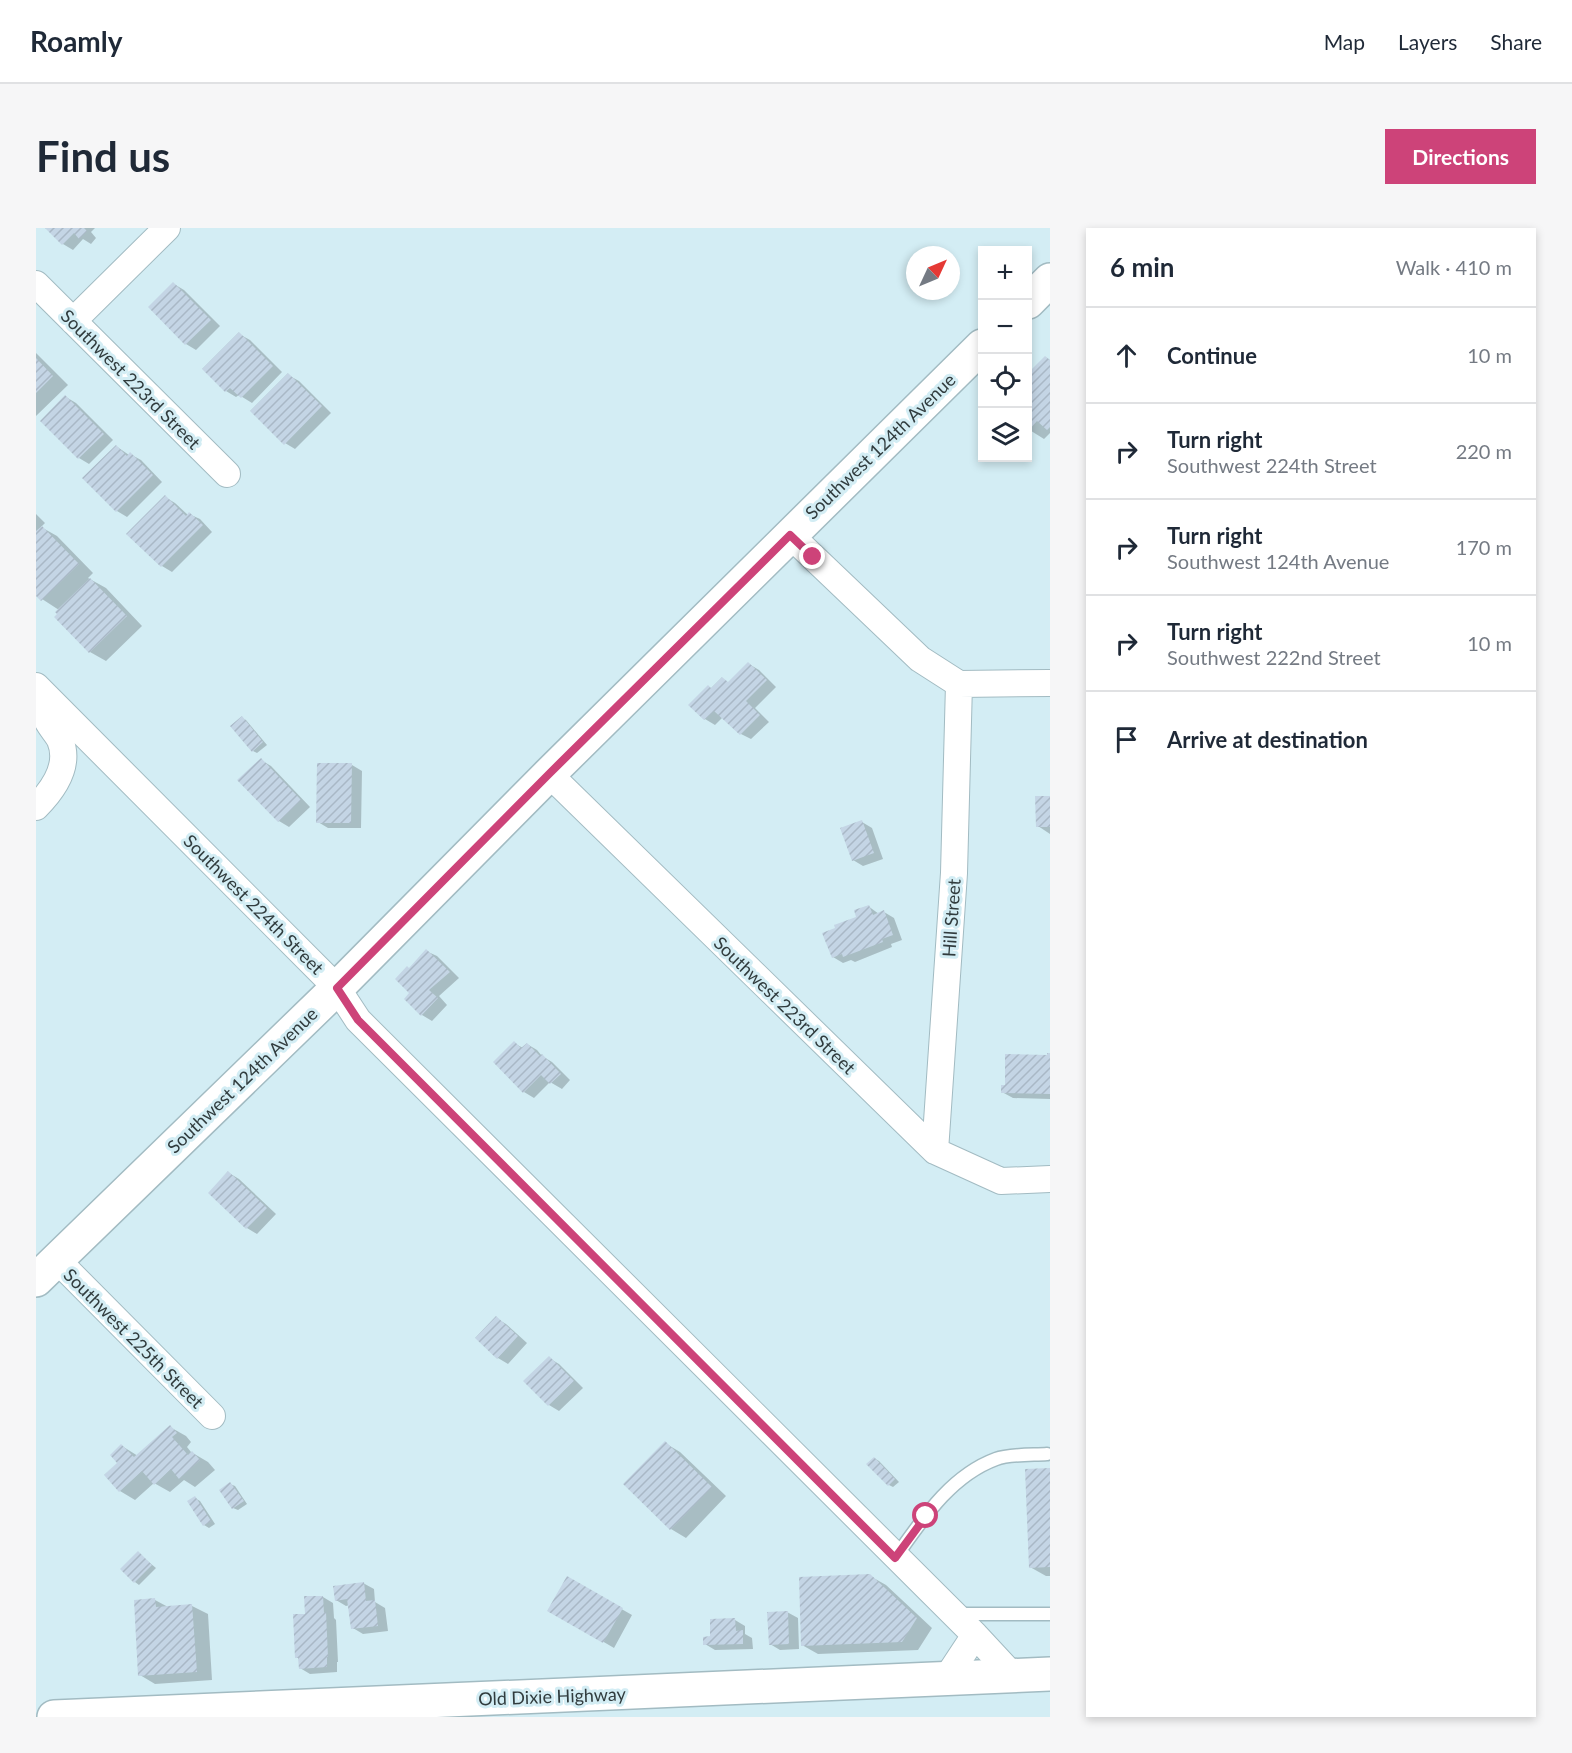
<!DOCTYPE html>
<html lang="en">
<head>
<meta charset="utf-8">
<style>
  :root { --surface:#fff; --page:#f6f6f7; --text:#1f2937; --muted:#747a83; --line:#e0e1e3; --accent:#cd4379 }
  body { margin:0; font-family:Lato,sans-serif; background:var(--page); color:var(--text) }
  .controls { position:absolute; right:18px; top:18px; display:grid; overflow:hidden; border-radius:0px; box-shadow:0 3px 9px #0003 }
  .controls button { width:54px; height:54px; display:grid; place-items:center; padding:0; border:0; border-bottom:2px solid var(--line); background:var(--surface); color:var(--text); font:30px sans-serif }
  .compass { position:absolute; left:870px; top:18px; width:54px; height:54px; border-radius:50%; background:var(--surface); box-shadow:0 3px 9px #0003; rotate:46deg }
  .stop { position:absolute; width:18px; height:18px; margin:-14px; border:4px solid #cd4379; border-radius:50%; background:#fff }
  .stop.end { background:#cd4379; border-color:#fff; box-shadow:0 2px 6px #0008 }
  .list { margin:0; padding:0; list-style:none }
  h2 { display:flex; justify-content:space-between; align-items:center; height:78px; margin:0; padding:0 24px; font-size:26px }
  h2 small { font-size:20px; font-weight:400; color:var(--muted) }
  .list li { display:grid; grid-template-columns:39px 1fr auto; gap:18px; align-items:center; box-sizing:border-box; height:96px; padding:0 24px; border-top:2px solid var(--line) }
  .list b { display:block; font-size:22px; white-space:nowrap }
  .list p { margin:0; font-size:20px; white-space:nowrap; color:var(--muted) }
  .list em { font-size:20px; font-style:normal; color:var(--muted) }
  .icon { flex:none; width:33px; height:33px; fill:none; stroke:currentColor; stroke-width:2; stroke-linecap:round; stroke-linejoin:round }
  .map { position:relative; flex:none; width:1014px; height:1489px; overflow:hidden; border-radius:0px }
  header { display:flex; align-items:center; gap:36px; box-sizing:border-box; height:84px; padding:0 30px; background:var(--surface); border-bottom:2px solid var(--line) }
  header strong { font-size:28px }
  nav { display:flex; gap:33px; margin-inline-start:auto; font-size:21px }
  .intro { display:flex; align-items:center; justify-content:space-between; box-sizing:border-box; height:144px; padding:0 36px }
  h1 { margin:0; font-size:42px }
  .button { padding:15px 27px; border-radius:0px; background:var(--accent); color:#fff; font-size:21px; font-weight:700 }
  main { display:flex; gap:36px; padding:0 36px }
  aside { flex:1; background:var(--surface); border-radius:0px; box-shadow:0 3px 9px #0003 }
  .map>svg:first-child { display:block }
</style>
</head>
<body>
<header>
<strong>Roamly</strong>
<nav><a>Map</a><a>Layers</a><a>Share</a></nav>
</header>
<div class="intro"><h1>Find us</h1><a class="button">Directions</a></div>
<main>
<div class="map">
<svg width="1014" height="1489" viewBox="0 0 1014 1489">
  <defs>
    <pattern id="building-hatch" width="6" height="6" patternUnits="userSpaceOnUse" patternTransform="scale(1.5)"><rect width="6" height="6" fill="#c4d5e5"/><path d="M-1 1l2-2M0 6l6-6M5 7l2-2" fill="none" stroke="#a9b8c6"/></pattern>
  </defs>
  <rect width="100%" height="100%" fill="#d3edf4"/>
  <path fill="#0003" d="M11,0H59L55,4L60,10L55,16L47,11L37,22L27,16Z
    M138,56L148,62L184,98L160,122L150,116L114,79Z
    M203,106L214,112L246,144L216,175L203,167L200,169L190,163L168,141Z
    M0,125L32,157L0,188Z
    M1009,129L1014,132V205L1008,211L992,201V147Z
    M252,147L263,153L295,185L259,221L249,215Z
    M30,169L40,175L77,212L53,236L43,230L6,193Z
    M80,218L93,227L94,226L105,232L126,254L91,289L81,283L48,250Z
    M129,269L139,275L152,287L153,286L164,291L176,304L136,344L126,338Z
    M0,286L9,295L5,299L21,308L57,345L52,350L70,360L106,398L70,433L54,424L23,382L6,371L0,366Z
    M713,436L723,442L740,459L719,480L733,494L715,511L705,506L687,489L679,497L669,491L655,477L676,461L693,455Z
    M206,490L210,492L231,517L221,525L217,523Z
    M225,532L235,538L274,579L253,599L243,593Z
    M316,537L326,543L325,600H292L282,594Z
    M1014,569V606L1002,598Z
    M826,594L836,600L847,631L827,638L817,632Z
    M832,678L843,686L848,684L858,690L866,712L855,716L856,719L819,734L815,732L807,735L797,729L822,689Z
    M390,723L401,728L423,750L403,768L411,777L396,793L386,787L374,742Z
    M478,815L487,820L491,816L501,822L506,828L516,834L534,852L526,861L514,854L498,870L488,864Z
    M1014,827V871L977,870L966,864L970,858Z
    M193,945L203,951L240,986L221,1006L211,1000L174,965Z
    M460,1090L470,1096L491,1115L472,1136L462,1130L441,1110Z
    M513,1130L523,1136L547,1160L523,1183L513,1177Z
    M134,1199L150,1208L155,1214L151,1219L155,1224L172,1234L179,1242L159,1259L148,1252L134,1264L118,1255L99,1272L84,1263L83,1235L86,1218L102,1228Z
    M629,1215L644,1224L690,1268L650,1310L635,1301Z
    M838,1230L843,1233L863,1254L857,1259L853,1257Z
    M1014,1241V1348H1010L994,1339Z
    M194,1256L199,1258L211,1276L202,1282L197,1280Z
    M159,1270L164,1273L179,1296L173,1300L168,1297Z
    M102,1325L120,1340L103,1357L99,1354Z
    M834,1348L850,1357L896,1400L882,1422L782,1426L766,1417Z
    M531,1350L596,1387L578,1420L513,1382Z
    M327,1355L338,1361L339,1374L349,1380L352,1403L327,1406L317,1400L314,1377L310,1378L300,1372Z
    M287,1369L297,1375L298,1390L300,1392L302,1434H301V1444L274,1446L264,1440V1431L261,1429L271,1387Z
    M119,1372L132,1379L156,1378L172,1386L176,1452L119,1456L104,1447Z
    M751,1384L762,1390L763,1421L744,1422L734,1416Z
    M699,1392L709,1398V1406L716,1410L717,1421L679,1422L669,1416Z"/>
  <path fill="url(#building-hatch)" d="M9,0H48L51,3L43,11L38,5L26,17Z
    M137,54L175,92L149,117L112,79Z
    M203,104L237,138L205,170L194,160L189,164L166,141Z
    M1009,128L1014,132V199L1011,202L1001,193L992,203V145Z
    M0,130L17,148L0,165Z
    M252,145L286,178L248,217L214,183Z
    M29,167L68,206L42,231L4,193Z
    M80,217L91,228L94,224L117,247L80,284L46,250Z
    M129,267L150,288L153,284L167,297L125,339L90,306Z
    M6,298L43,336L5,373L0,368V303Z
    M54,350L91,388L53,425L18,389L21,386L19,384Z
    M712,434L731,452L710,473L724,487L704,507L678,483L668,492L652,477L672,457L675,460L686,449L692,454Z
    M206,488L227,514L216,524L194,498Z
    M225,530L265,572L242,594L201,552Z
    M281,535H316L315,595H280Z
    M999,568H1014V599H1000Z
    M826,592L838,625L816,633L804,600Z
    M833,677L837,687L848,682L857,707L846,711L847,714L807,729L806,726L796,730L786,705L799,700L798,697L820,689L818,682Z
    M390,721L414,744L393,762L402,770L385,788L368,771L373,765L359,751L371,738L373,740Z
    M478,813L485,820L491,815L504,828L506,826L525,846L514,856L505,847L487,865L457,834Z
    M1011,825H1014V866L965,865V857H969V826L1011,827Z
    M192,943L231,980L210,1001L172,965Z
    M460,1088L482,1108L461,1131L439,1110Z
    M513,1128L538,1153L512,1178L487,1153Z
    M134,1197L141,1205L136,1209L152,1227L156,1223L164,1232L143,1251L135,1241L118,1257L106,1243L83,1264L68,1247L81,1235L74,1227L85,1216L98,1229Z
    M629,1213L676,1259L634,1302L587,1256Z
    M838,1229L859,1251L852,1258L830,1236Z
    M1014,1240V1339L993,1340L989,1241Z
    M194,1254L208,1273L196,1281L183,1262Z
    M159,1268L175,1293L167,1298L151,1273Z
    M102,1323L116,1337L98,1355L84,1341Z
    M834,1346L881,1390L866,1414L765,1418L763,1349Z
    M531,1348L587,1380L567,1415L511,1383Z
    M328,1354L330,1373L339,1372L342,1398L315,1401L311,1371L299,1373L297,1358Z
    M268,1368H287L288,1385L290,1384L292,1429H291V1439L263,1441L262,1430H259L257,1386H269Z
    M119,1370L120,1379L156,1376L161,1444L102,1448L98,1372Z
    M752,1383L753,1416L733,1417L731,1384Z
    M699,1390L700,1403L707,1402V1416L667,1417V1409L674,1408V1391Z"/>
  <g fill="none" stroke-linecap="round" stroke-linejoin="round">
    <g stroke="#a2bbc2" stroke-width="15">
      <path id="lane" d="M859,1330C886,1292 914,1248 960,1231C973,1226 996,1227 1011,1226
        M922,1386H1014"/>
    </g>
    <g stroke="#a2bbc2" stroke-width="28">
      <path id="street" d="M0,56L191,246
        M37,93L131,0
        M754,307L884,431L923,456L1014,455
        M0,458L301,760L322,792L939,1407
        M513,546L899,923L965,953L1014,951
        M0,579C17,562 35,538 24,512C20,504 12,497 9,488C7,483 6,476 5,470
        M899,923L918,645L923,456
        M20,1031L176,1188
        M910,1451L939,1407L977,1448"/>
    </g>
    <g stroke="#a2bbc2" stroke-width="36">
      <path id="secondary" d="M992,74L1014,52
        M0,1052L301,760L513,546L946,118
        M18,1489L1014,1446"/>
    </g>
    <use href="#lane" stroke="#fff" stroke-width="12"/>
    <use href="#street" stroke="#fff" stroke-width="26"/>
    <use href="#secondary" stroke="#fff" stroke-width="33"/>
  </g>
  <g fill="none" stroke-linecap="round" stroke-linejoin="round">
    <path stroke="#cd4379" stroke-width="8" d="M777,329L754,307L513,546L301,760L322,792L859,1330L890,1288"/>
  </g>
  <g text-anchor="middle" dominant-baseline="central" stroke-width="6" stroke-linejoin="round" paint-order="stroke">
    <g font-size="18" fill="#313c3e" stroke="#d3edf4">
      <text transform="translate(95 151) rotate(45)">Southwest 223rd Street</text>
      <text transform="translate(844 218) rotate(-44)">Southwest 124th Avenue</text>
      <text transform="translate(218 676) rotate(45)">Southwest 224th Street</text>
      <text transform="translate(915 690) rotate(-86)">Hill Street</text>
      <text transform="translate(749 777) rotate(44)">Southwest 223rd Street</text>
      <text transform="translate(206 852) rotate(-44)">Southwest 124th Avenue</text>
      <text transform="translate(98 1110) rotate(45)">Southwest 225th Street</text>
      <text transform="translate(516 1468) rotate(-2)">Old Dixie Highway</text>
    </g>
  </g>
</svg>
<div class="controls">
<button>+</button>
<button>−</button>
<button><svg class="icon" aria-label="locate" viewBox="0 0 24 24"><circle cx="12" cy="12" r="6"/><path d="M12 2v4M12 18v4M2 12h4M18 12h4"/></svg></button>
<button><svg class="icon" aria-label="layers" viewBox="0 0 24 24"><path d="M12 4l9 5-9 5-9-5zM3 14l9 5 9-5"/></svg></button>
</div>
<svg class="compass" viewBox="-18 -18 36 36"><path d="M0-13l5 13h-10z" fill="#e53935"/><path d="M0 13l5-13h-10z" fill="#747a83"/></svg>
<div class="stop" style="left:890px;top:1288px"></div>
<div class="stop end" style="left:777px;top:329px"></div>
</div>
<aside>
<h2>6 min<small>Walk · 410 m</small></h2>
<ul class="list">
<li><svg class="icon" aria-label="ahead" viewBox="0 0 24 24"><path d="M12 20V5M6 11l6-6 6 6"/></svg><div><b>Continue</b></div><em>10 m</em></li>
<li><svg class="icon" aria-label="right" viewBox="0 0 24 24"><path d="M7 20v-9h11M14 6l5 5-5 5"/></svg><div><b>Turn right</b><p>Southwest 224th Street</p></div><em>220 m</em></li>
<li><svg class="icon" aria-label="right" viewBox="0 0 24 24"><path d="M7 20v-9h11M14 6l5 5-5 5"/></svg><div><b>Turn right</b><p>Southwest 124th Avenue</p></div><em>170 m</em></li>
<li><svg class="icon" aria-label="right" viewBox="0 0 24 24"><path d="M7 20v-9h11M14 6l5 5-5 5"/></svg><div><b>Turn right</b><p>Southwest 222nd Street</p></div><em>10 m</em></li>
<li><svg class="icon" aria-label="arrive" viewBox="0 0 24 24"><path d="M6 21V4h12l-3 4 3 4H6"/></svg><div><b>Arrive at destination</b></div></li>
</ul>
</aside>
</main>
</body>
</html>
